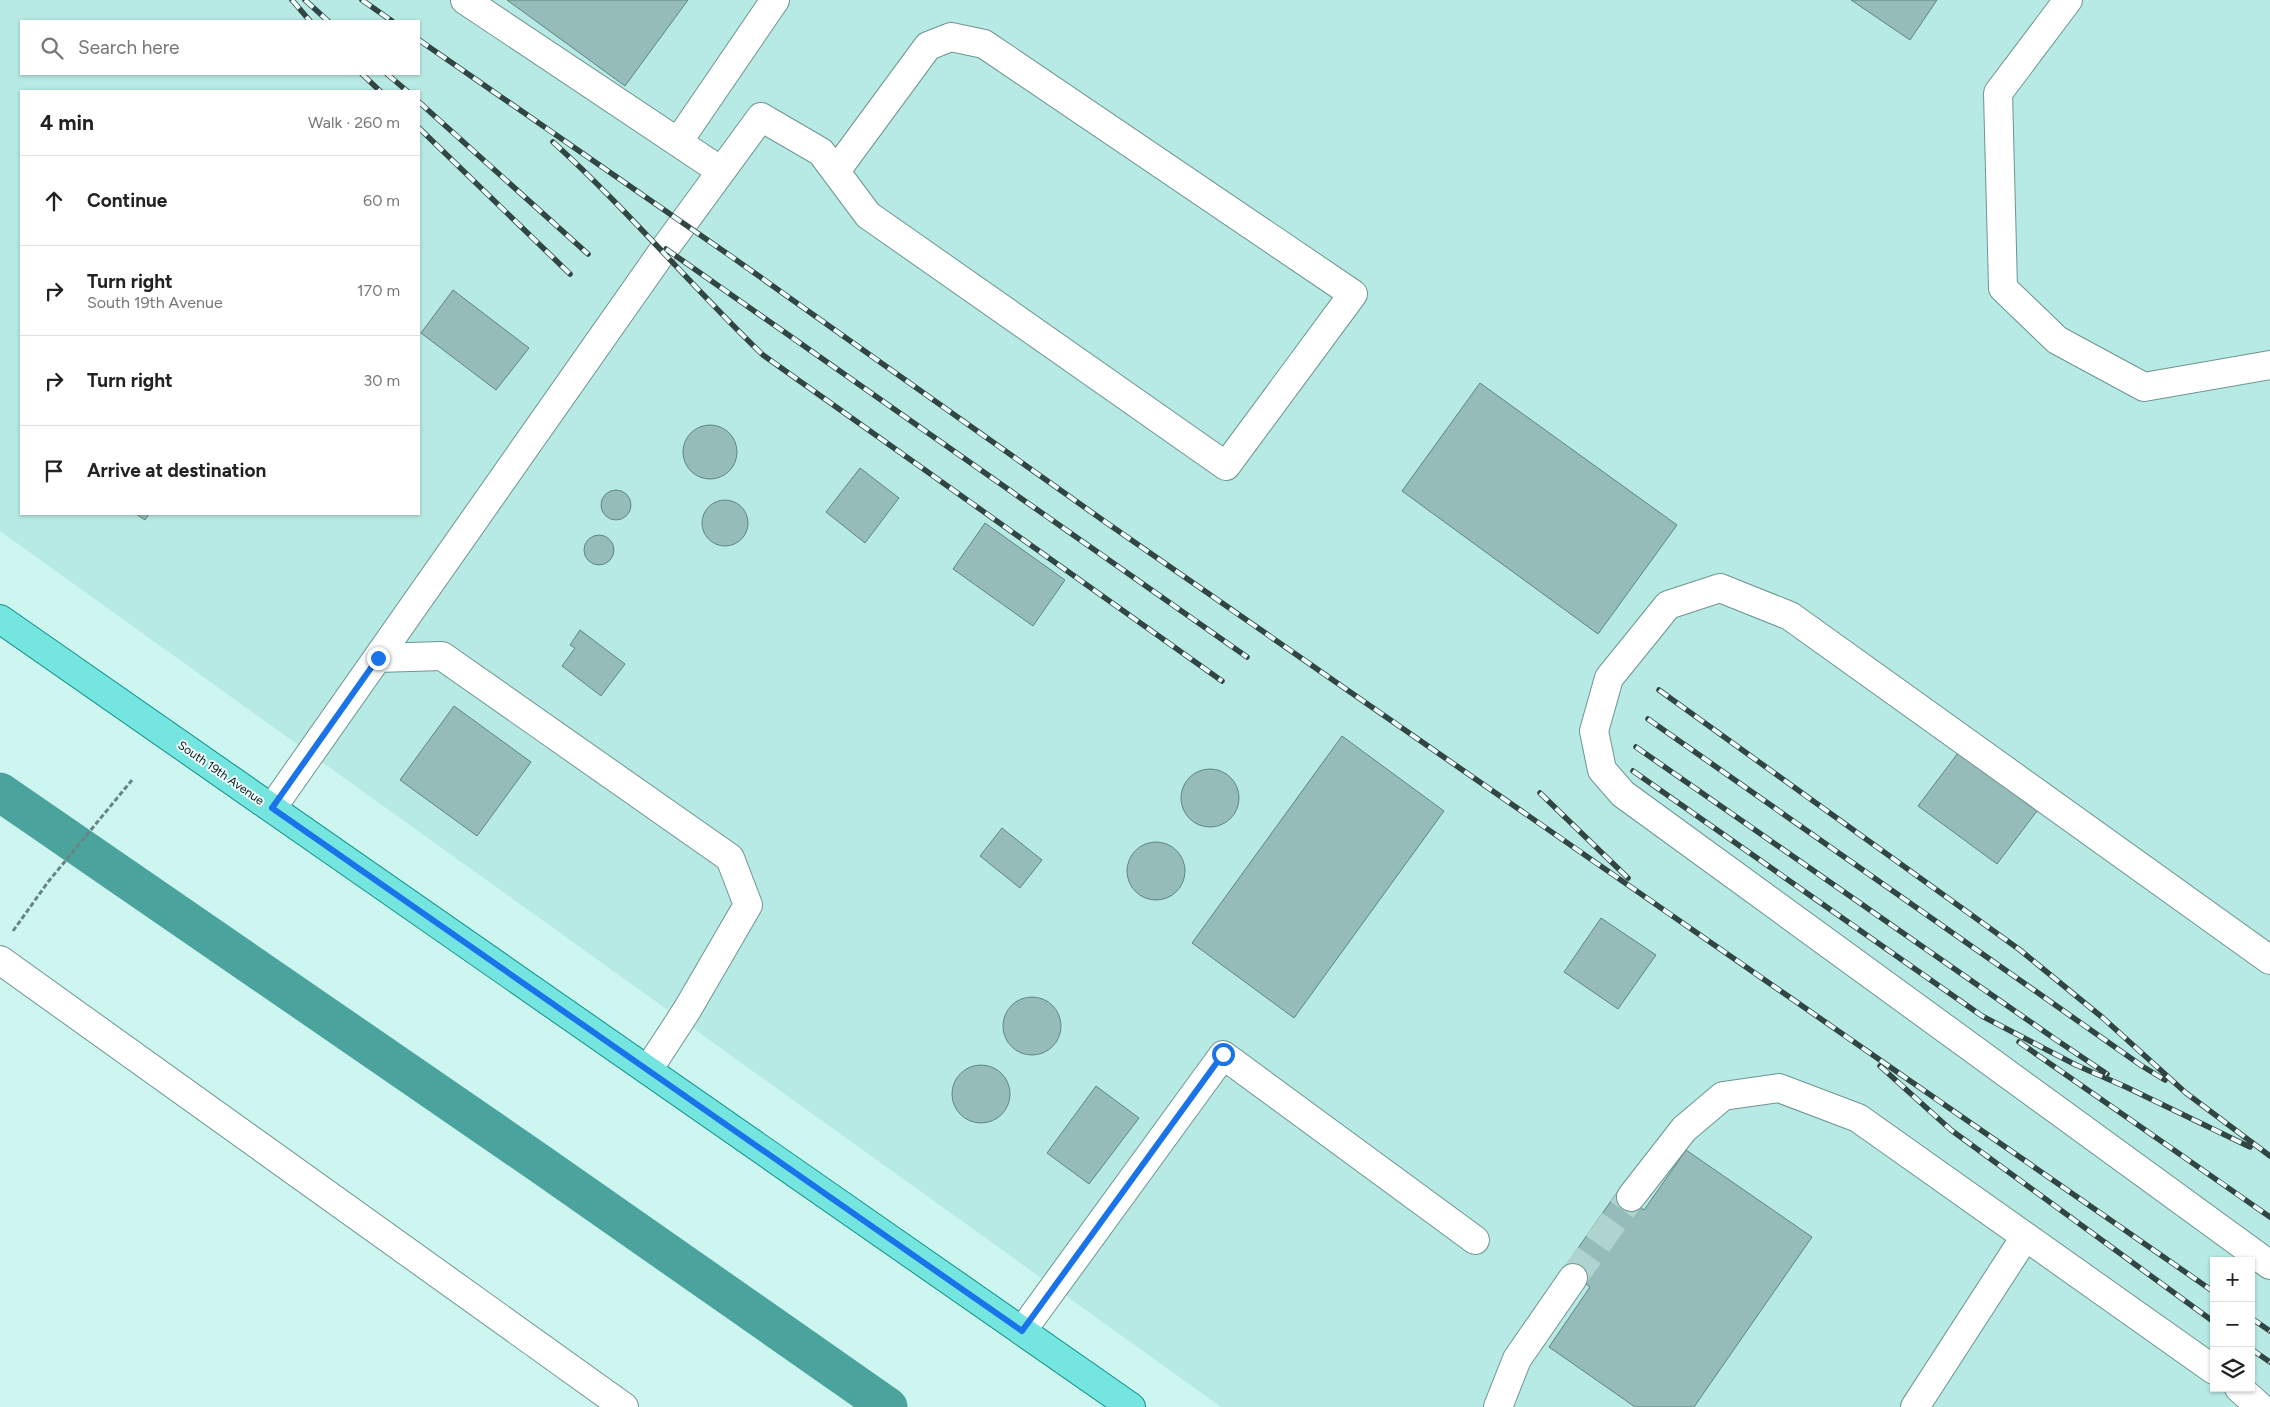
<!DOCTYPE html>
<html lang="en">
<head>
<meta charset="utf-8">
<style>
  :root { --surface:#fff; --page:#f2f2f2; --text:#222; --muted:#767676; --line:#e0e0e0 }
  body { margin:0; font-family:Figtree,sans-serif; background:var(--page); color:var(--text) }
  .controls { position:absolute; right:15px; bottom:15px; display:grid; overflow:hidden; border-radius:0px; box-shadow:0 1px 4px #0004 }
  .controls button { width:45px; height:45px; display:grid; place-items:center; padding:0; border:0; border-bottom:1px solid var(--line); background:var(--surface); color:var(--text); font:25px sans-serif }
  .stop { position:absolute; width:15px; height:15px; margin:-11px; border:4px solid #1a73e8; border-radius:50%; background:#fff }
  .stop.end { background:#1a73e8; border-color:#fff; box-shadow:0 1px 5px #0008 }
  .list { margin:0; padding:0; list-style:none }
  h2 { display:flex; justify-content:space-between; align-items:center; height:65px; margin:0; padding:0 20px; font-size:21px }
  h2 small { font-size:16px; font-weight:400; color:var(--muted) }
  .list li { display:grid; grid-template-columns:32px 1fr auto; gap:15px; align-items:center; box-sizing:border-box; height:90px; padding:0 20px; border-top:1px solid var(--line) }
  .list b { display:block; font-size:19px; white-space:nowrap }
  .list p { margin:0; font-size:16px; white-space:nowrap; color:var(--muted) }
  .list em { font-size:16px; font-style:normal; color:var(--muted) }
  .icon { flex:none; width:28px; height:28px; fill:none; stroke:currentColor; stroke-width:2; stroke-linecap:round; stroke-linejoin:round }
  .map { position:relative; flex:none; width:2270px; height:1407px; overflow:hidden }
  .search { position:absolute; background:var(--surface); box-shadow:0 1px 4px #0004; left:20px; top:20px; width:400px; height:55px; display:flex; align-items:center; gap:12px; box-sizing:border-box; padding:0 18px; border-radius:0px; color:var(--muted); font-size:19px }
  .panel { position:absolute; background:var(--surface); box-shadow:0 1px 4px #0004; left:20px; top:90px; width:400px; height:425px; border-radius:0px }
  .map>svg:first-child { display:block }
</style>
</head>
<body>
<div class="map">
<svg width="2270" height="1407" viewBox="0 0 2270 1407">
  <rect width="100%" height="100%" fill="#cdf6f1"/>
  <path fill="#b7eae4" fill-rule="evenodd" d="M0,0H2270V1407H1221L0,531ZM21,21H419V74H21ZM21,91H419V514H21ZM2214,1261H2251V1388H2214Z"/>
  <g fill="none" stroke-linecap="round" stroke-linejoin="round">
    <path stroke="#4aa39c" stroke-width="39" d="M0,792L539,1163L888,1407"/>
  </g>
  <path fill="#95bcb8" stroke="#5f8581" d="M507,0H688L625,86Z
    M1851,0H1937L1910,40Z
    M453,290L529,348L496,390L421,333Z
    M1480,383L1677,525L1598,634L1402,491Z
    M683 452a27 27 0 1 1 54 0a27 27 0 1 1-54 0Z
    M860,468L899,498L865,543L826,512Z
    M601 505a15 15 0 1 1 30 0a15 15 0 1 1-30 0Z
    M702 523a23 23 0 1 1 46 0a23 23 0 1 1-46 0Z
    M136,514H149L145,520Z
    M985,523L1065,580L1033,626L953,569Z
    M584 550a15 15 0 1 1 30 0a15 15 0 1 1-30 0Z
    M580,630L625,664L601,696L562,666L575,648L570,645Z
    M454,706L531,762L477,836L400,780Z
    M1342,736L1444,811L1294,1018L1192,943Z
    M1958,753L2037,811L1997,864L1918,806Z
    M1181 798a29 29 0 1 1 58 0a29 29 0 1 1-58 0Z
    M1002,828L1042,860L1020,888L980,856Z
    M1127 871a29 29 0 1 1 58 0a29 29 0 1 1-58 0Z
    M1601,918L1656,955L1618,1009L1564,972Z
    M1003 1026a29 29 0 1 1 58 0a29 29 0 1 1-58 0Z
    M952 1094a29 29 0 1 1 58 0a29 29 0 1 1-58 0Z
    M1096,1086L1139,1118L1089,1184L1047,1153Z
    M1686,1150L1812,1237L1694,1407H1635L1549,1347L1590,1287L1564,1268L1618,1191L1644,1210Z"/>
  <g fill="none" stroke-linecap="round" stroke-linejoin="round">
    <path stroke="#afd4d0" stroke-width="28" stroke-dasharray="28 14" stroke-linecap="butt" d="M1573,1278L1631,1197"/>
    <g stroke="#6e9591" stroke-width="30">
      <path id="minor" d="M465,0L721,171
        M2068,0L1998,93L2003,288L2057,340L2144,387L2270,365
        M678,142L775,0
        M378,658L442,656L730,858L748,905L687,1010L648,1070
        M272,808L665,248L761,117L821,152L868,215L1226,466L1353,294L984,44L951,37L928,46L836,171
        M0,960L624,1407
        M2270,960L1790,616L1720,588L1668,605L1609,678L1594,731L1602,770L1623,794L2270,1265
        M1631,1197L1684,1129L1723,1096L1779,1088L1858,1118L2214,1370
        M1022,1331L1223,1055L1475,1240
        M2239,1388L2260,1407
        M1498,1407L1517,1359L1573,1278
        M1915,1407L2025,1237"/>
    </g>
    <g stroke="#119089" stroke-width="30">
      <path id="major" d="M0,619L1131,1407"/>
    </g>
    <path stroke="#698582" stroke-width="3" stroke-dasharray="5 2.5" stroke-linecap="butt" d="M13,931L48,882L132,780"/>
    <use href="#minor" stroke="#fff" stroke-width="28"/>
    <use href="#major" stroke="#74e5df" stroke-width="28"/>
    <g stroke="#314543" stroke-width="5.5">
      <path id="rail" d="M292,0L310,21
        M305,0L328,21
        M362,0L392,21
        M419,40L732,257L1104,521L2214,1292
        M362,74L380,91
        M387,74L407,91
        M419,102L588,254
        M419,128L570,274
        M553,142C627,209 691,286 763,355L1222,681
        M666,249L1247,657
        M1659,690L2020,950L2103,1018L2186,1093L2270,1156
        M1648,719L2142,1066L2165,1080
        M1636,747L2055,1039L2107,1074
        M1633,771L1982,1016L2076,1065L2126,1087L2250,1147
        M1540,793L1628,878
        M2019,1042L2270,1217
        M1880,1066L1951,1130L2214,1322
        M2251,1318L2270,1331
        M2251,1349L2270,1362"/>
    </g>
    <use href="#rail" stroke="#edfdfb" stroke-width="4" stroke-dasharray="11" stroke-linecap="butt"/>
  </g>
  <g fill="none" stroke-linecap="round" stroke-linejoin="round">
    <path stroke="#1a73e8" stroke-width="6" d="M378,658L272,808L1022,1331L1223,1054"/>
  </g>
  <g text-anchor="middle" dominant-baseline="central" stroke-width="4" stroke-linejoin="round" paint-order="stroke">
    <g font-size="12" fill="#051312" stroke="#edfdfb">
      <text transform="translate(221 773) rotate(35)">South 19th Avenue</text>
    </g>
  </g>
</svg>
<div class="controls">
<button>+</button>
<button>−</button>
<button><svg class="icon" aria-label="layers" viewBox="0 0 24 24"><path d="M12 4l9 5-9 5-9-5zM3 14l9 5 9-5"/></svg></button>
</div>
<div class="stop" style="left:1223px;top:1054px"></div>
<div class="stop end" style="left:378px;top:658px"></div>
<div class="search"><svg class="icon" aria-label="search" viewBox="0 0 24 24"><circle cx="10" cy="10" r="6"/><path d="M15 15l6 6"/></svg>Search here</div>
<section class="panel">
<h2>4 min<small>Walk · 260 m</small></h2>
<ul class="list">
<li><svg class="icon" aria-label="ahead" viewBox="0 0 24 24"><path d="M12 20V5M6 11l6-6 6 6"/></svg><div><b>Continue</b></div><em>60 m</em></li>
<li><svg class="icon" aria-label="right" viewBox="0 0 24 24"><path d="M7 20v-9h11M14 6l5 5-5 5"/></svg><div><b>Turn right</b><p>South 19th Avenue</p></div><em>170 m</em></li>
<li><svg class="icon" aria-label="right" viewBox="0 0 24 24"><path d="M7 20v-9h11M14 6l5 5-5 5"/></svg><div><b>Turn right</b></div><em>30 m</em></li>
<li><svg class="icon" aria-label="arrive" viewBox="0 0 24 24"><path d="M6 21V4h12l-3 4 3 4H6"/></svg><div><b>Arrive at destination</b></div></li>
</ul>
</section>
</div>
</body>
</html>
